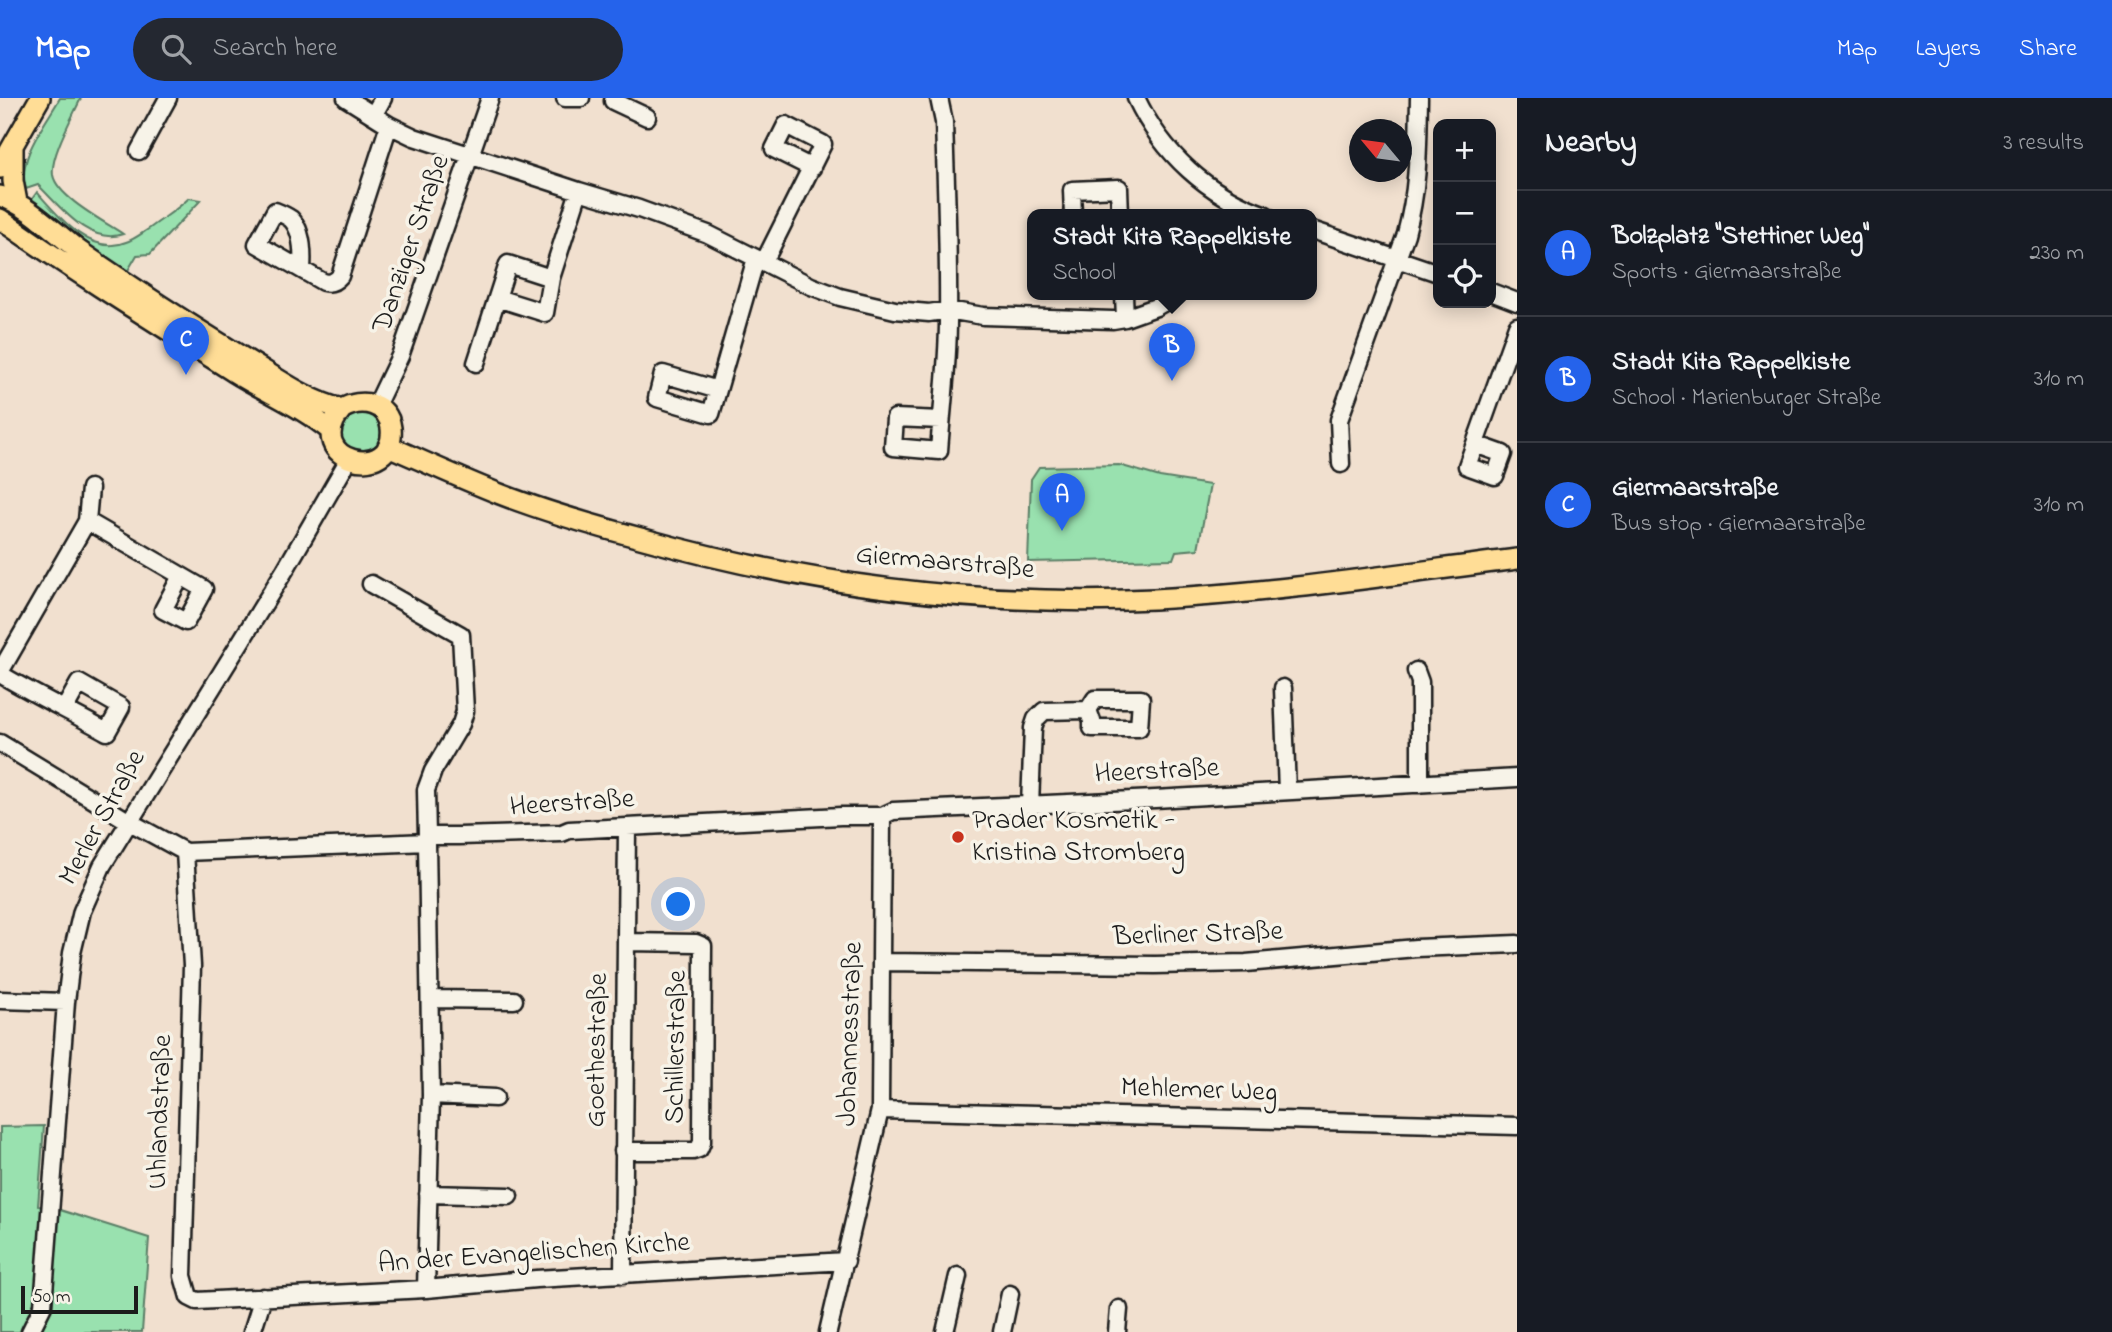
<!DOCTYPE html>
<html lang="en">
<head>
<meta charset="utf-8">
<style>
  :root { --surface:#171b24; --page:#242831; --text:#f1f3f6; --muted:#9ea1a6; --line:#363941; --accent:#2563eb }
  body { margin:0; font-family:"Indie Flower",sans-serif; background:var(--page); color:var(--text) }
  .controls { position:absolute; right:21px; top:21px; display:grid; overflow:hidden; border-radius:14px; box-shadow:0 4px 18px #0003 }
  .controls button { width:63px; height:63px; display:grid; place-items:center; padding:0; border:0; border-bottom:2px solid var(--line); background:var(--surface); color:var(--text); font:35px sans-serif }
  .compass { position:absolute; left:1349px; top:21px; width:63px; height:63px; border-radius:50%; background:var(--surface); box-shadow:0 4px 18px #0003; rotate:299deg }
  .scale { position:absolute; left:21px; bottom:18px; width:117px; box-sizing:border-box; padding-left:7px; border:4px solid #1c1c1c; border-top:0; font-size:19px; line-height:24px; white-space:nowrap; color:#1c1c1c; -webkit-text-stroke:5px #f7f3e8; paint-order:stroke }
  .you { position:absolute; left:679px; top:807px; width:24px; height:24px; margin:-18px; border:5px solid #fff; border-radius:50%; background:#1a73e8; box-shadow:0 0 0 10px #1a73e833 }
  .badge { display:grid; place-items:center; width:46px; height:46px; border-radius:50%; background:var(--accent); color:#fff; font-size:23px; font-weight:700 }
  .pin { position:absolute; translate:-50% -58px; filter:drop-shadow(0 2px 4px #0008) }
  .pin::after { content:''; position:absolute; top:37px; width:24px; height:21px; background:inherit; clip-path:polygon(0 0,100% 0,50% 100%) }
  .popup { position:absolute; left:1027px; top:111px; width:290px; height:91px; box-sizing:border-box; display:grid; place-content:center; border-radius:14px; background:var(--surface); filter:drop-shadow(0 2px 5px #0005); font-size:23px; white-space:nowrap; color:var(--muted) }
  .popup b { font-size:26px; color:var(--text) }
  .popup::after { content:''; position:absolute; left:50%; top:100%; margin-left:-14px; border:14px solid transparent; border-top-color:var(--surface) }
  .list { margin:0; padding:0; list-style:none }
  h2 { display:flex; justify-content:space-between; align-items:center; height:91px; margin:0; padding:0 28px; font-size:30px }
  h2 small { font-size:23px; font-weight:400; color:var(--muted) }
  .list li { display:grid; grid-template-columns:46px 1fr auto; gap:21px; align-items:center; box-sizing:border-box; height:126px; padding:0 28px; border-top:2px solid var(--line) }
  .list b { display:block; font-size:26px; white-space:nowrap }
  .list p { margin:0; font-size:23px; white-space:nowrap; color:var(--muted) }
  .list em { font-size:23px; font-style:normal; color:var(--muted) }
  .icon { flex:none; width:38px; height:38px; fill:none; stroke:currentColor; stroke-width:2; stroke-linecap:round; stroke-linejoin:round }
  .map { position:relative; flex:none; width:1517px; height:1234px; overflow:hidden }
  header { display:flex; align-items:center; gap:42px; box-sizing:border-box; height:98px; padding:0 35px; background:var(--accent); color:#fff }
  header strong { font-size:33px }
  nav { display:flex; gap:38px; margin-inline-start:auto; font-size:24px }
  .search { width:490px; height:63px; background:var(--page); display:flex; align-items:center; gap:18px; box-sizing:border-box; padding:0 24px; border-radius:38px; color:var(--muted); font-size:26px }
  main { display:flex }
  aside { flex:1; background:var(--surface) }
  .map>svg:first-child { display:block }
</style>
</head>
<body>
<header>
<strong>Map</strong>
<div class="search"><svg class="icon" aria-label="search" viewBox="0 0 24 24"><circle cx="10" cy="10" r="6"/><path d="M15 15l6 6"/></svg>Search here</div>
<nav><a>Map</a><a>Layers</a><a>Share</a></nav>
</header>
<main>
<div class="map">
<svg width="1517" height="1234" viewBox="0 0 1517 1234">
  <rect width="100%" height="100%" fill="#f1e0cf"/>
  <filter id="ink" filterUnits="userSpaceOnUse"><feTurbulence type="fractalNoise" baseFrequency=".0143" numOctaves="2"/><feDisplacementMap in="SourceGraphic" scale="14" xChannelSelector="R" yChannelSelector="G"/><feConvolveMatrix kernelMatrix="1 2 1 2 8 2 1 2 1" color-interpolation-filters="sRGB"/></filter>
  <g filter="url(#ink)">
    <path fill="#99e1af" stroke="#5a7e66" stroke-width="2" d="M60,0H81C73,18 50,58 53,77C57,99 105,124 123,136C89,148 60,108 38,87L26,91C16,61 46,25 60,0Z
      M37,94C58,118 91,159 126,144C135,141 142,135 150,130C163,120 177,112 189,100L201,102L150,156L137,157L127,174H123L32,101Z
      M341 334a20 20 0 1 1 40 0a20 20 0 1 1-40 0Z
      M1119,367L1160,379L1210,387L1198,451L1176,453L1173,461L1028,464L1031,381L1039,369Z
      M44,1028L38,1108L60,1112L149,1140L142,1234H0V1029Z"/>
    <g fill="none" stroke-linecap="round" stroke-linejoin="round">
      <g stroke="#1c1c1c" stroke-width="21">
        <path id="minor" d="M346,0L389,27L414,39L579,93L639,111L708,136L811,188L840,199L895,212L929,215L948,212L983,218L1113,222L1125,220L1156,209L1177,197
          M565,0H581
          M939,0L944,24C946,90 949,157 948,223C948,266 942,310 939,353L893,349L895,320L941,322
          M1136,0C1162,55 1207,97 1266,117
          M613,3L647,19
          M374,16L383,0
          M139,53L168,0
          M1073,117L1072,92L1119,90L1120,117
          M1312,132L1438,175
          M764,164L823,46L786,27L774,51L812,70
          M302,171C303,156 303,133 291,121C287,118 280,115 275,113L257,146L323,184C330,186 335,184 340,178L389,27
          M551,180L545,215L497,200L508,166L551,180L579,93
          M1491,194L1517,204
          M1124,197L1125,220
          M476,265L497,200
          M718,292L663,276L657,300L711,316L756,160
          M376,308L400,258L490,0
          M1475,346L1503,356L1495,378L1467,368L1517,228
          M1341,366L1339,322L1406,136C1419,88 1418,49 1419,0
          M87,423L204,491L186,524L163,512L181,478
          M371,486L461,537L465,613L461,626L433,673L426,692L427,738
          M1416,573L1420,584V686
          M0,574L87,423L90,390
          M0,576C35,597 71,614 107,634L121,609L79,585L65,610
          M1283,590L1287,693
          M0,645L128,723L185,754L427,744V738H459L562,735L569,732L841,718H882L893,713L1155,701L1517,680
          M1030,707L1033,630L1036,621L1044,613L1088,612L1095,601H1141L1139,630H1092V623L1088,612
          M185,754L192,868L183,1178L189,1199L197,1203L426,1191L536,1181L846,1163
          M881,864L1155,867L1246,865L1416,850L1517,846
          M431,901L514,902
          M0,902L66,904
          M431,997L495,1000
          M880,1012L1517,1028
          M623,1053H693L699,1051L702,1044L703,848L696,845L626,844
          M428,1096L509,1098
          M623,1177L627,729
          M426,1191L431,997L427,744
          M30,1234L43,1208L66,904L72,855L82,813L102,768L285,472L349,361
          M252,1234L263,1199
          M828,1234L880,1012L882,718
          M945,1234L958,1178
          M1002,1234L1010,1196
          M1117,1234L1119,1211"/>
      </g>
      <g stroke="#1c1c1c" stroke-width="24">
        <path id="major" d="M13,49V83L17,104
          M0,70L40,0
          M0,98C30,108 53,133 78,152C134,191 190,227 247,262C277,280 308,303 342,311C361,300 388,304 391,330C397,386 299,364 342,311
          M0,121C76,175 155,224 234,274C266,294 302,309 331,333
          M388,348C425,364 462,381 500,396C546,414 595,428 644,441C809,487 982,509 1154,501C1275,495 1397,476 1517,461"/>
      </g>
      <use href="#minor" stroke="#f7f3e8" stroke-width="16"/>
      <use href="#major" stroke="#ffdd96" stroke-width="19"/>
    </g>
  </g>
  <circle fill="#c8321e" stroke="#f7f3e8" stroke-width="2.5" cx="958" cy="739" r="7"/>
  <g text-anchor="middle" dominant-baseline="central" stroke-width="7" stroke-linejoin="round" paint-order="stroke">
    <g font-size="28" fill="#1c1c1c" stroke="#f7f3e8">
      <text transform="translate(412 146) rotate(-71)">Danziger Straße</text>
      <text transform="translate(945 465) rotate(5)">Giermaarstraße</text>
      <text transform="translate(1157 674) rotate(-3)">Heerstraße</text>
      <text transform="translate(572 706) rotate(-4)">Heerstraße</text>
      <text transform="translate(103 720) rotate(-61)">Merler Straße</text>
      <text transform="translate(1198 837) rotate(-2)">Berliner Straße</text>
      <text transform="translate(851 936) rotate(-88)">Johannesstraße</text>
      <text transform="translate(677 949) rotate(-89)">Schillerstraße</text>
      <text transform="translate(598 952) rotate(-89)">Goethestraße</text>
      <text transform="translate(1199 993) rotate(2)">Mehlemer Weg</text>
      <text transform="translate(161 1014) rotate(-88)">Uhlandstraße</text>
      <text transform="translate(534 1156) rotate(-4)">An der Evangelischen Kirche</text>
    </g>
    <g font-size="28" fill="#1c1c1c" stroke="#f7f3e8" text-anchor="start">
      <text x="972" y="723">Prader Kosmetik -<tspan x="972" dy="32">Kristina Stromberg</tspan></text>
    </g>
  </g>
</svg>
<div class="controls">
<button>+</button>
<button>−</button>
<button><svg class="icon" aria-label="locate" viewBox="0 0 24 24"><circle cx="12" cy="12" r="6"/><path d="M12 2v4M12 18v4M2 12h4M18 12h4"/></svg></button>
</div>
<svg class="compass" viewBox="-18 -18 36 36"><path d="M0-13l5 13h-10z" fill="#e53935"/><path d="M0 13l5-13h-10z" fill="#9ea1a6"/></svg>
<div class="scale">50 m</div>
<div class="you"></div>
<div class="pin badge" style="left:1062px;top:433px">A</div>
<div class="pin badge" style="left:1172px;top:283px">B</div>
<div class="popup"><b>Stadt Kita Rappelkiste</b>School</div>
<div class="pin badge" style="left:186px;top:277px">C</div>
</div>
<aside>
<h2>Nearby<small>3 results</small></h2>
<ul class="list">
<li><span class="badge">A</span><div><b>Bolzplatz &quot;Stettiner Weg&quot;</b><p>Sports · Giermaarstraße</p></div><em>230 m</em></li>
<li><span class="badge">B</span><div><b>Stadt Kita Rappelkiste</b><p>School · Marienburger Straße</p></div><em>310 m</em></li>
<li><span class="badge">C</span><div><b>Giermaarstraße</b><p>Bus stop · Giermaarstraße</p></div><em>310 m</em></li>
</ul>
</aside>
</main>
</body>
</html>
